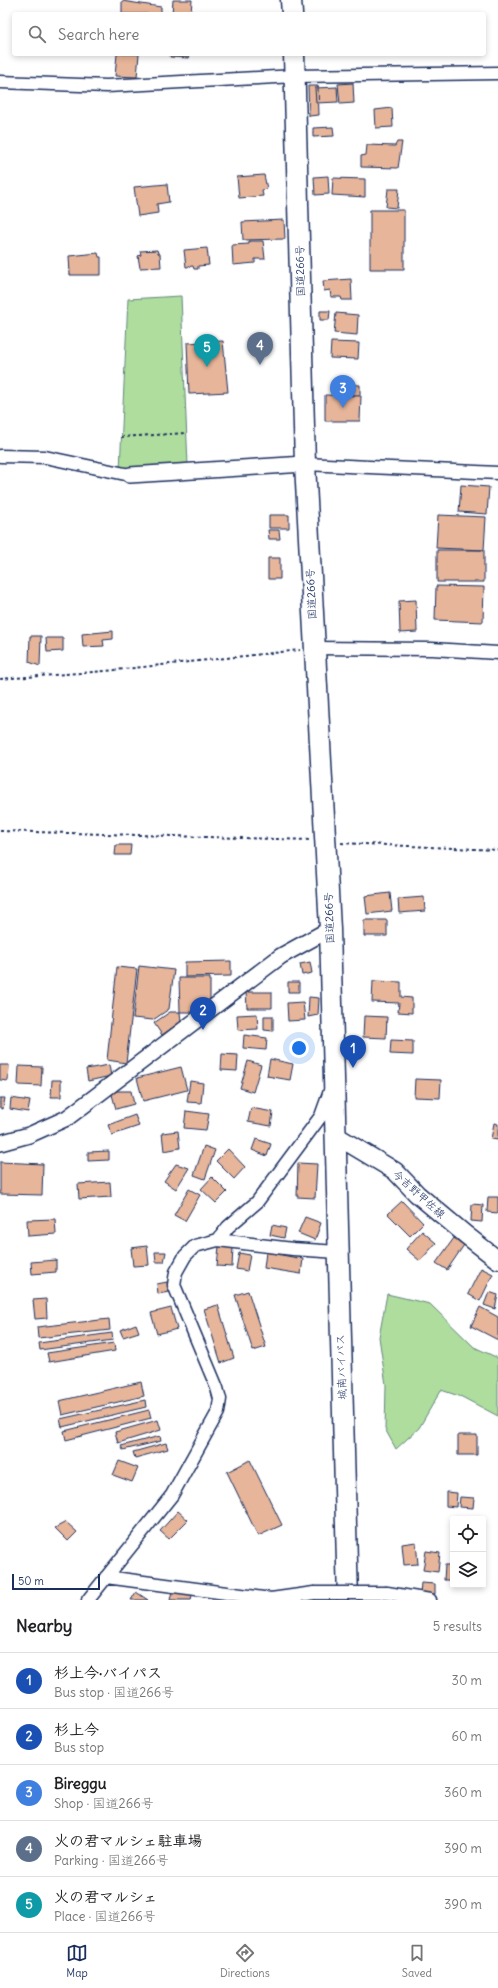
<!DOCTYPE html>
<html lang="en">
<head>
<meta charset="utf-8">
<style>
  :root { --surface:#fff; --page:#f6f6f6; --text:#202124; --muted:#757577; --line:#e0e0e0; --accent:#1b2f5e }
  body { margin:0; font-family:Delius,"Klee One",sans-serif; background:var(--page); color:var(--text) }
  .controls { position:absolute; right:12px; bottom:12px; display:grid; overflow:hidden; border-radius:4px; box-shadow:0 2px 6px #0003 }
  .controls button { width:36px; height:36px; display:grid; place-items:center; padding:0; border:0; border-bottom:1px solid var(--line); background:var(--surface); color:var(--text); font:20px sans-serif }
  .scale { position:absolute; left:12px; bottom:10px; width:88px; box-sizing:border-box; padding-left:4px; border:2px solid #1b2f5e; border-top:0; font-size:11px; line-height:14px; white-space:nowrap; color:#1b2f5e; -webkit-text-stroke:3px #fff; paint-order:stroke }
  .you { position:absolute; left:299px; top:1048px; width:14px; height:14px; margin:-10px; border:3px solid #fff; border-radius:50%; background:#1a73e8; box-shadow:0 0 0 6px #1a73e833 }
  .badge { display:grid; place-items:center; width:26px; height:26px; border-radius:50%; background:var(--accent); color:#fff; font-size:13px; font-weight:700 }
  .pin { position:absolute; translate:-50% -33px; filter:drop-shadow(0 1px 2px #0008) }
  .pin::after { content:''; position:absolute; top:21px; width:14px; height:12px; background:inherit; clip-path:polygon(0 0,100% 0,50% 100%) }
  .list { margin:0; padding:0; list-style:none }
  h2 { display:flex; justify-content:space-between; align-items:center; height:52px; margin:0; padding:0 16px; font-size:17px }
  h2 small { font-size:13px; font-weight:400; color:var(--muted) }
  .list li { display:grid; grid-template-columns:26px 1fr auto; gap:12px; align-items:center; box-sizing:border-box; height:56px; padding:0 16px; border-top:1px solid var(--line) }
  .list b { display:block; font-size:15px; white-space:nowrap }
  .list p { margin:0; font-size:13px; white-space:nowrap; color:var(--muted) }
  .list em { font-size:13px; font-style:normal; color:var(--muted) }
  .icon { flex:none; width:22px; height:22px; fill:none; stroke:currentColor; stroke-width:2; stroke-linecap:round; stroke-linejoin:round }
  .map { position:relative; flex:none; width:498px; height:1600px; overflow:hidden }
  .search { position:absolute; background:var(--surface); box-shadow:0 2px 6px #0003; left:12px; right:12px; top:12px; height:44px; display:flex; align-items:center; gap:10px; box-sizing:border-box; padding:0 14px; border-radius:4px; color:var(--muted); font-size:15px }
  .sheet { height:332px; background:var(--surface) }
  nav { display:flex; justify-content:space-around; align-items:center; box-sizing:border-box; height:56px; border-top:1px solid var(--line); background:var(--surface); font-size:11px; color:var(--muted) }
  nav a { display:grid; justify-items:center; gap:2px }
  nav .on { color:var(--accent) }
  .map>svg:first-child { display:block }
</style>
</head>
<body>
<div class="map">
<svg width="498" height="1600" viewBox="0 0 498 1600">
  <rect width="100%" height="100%" fill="#fff"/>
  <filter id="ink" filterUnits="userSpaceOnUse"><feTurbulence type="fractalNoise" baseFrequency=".025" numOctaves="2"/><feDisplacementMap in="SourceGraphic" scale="8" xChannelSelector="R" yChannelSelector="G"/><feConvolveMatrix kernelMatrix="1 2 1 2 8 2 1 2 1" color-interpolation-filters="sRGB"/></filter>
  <g filter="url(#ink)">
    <path fill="#aedd9d" stroke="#64867e" d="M181,296L188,466L120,469L128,299Z
      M387,1294L430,1304L474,1347L498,1358V1416L462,1397L441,1390L419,1428L396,1449L385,1429L386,1385L379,1337Z"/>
    <path fill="#e7b599" stroke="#1b2f5e" d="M173,0H192L191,14H172Z
      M122,1L161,7V14H122Z
      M117,54H139L137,77L115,76Z
      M171,54H189V58L170,57Z
      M353,83L354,103L340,104L338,84Z
      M308,86H318L319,115L309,116Z
      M337,87L338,102L316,103L315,88Z
      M392,108L393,127L376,128L375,110Z
      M333,127L334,136L313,137V128Z
      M397,142H402L398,168L361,167V156L366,155L367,145L395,146Z
      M264,175L267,189L262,190L263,196L239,198L237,177Z
      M328,176L329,194L315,195L314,177Z
      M333,178L365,179V197L332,195Z
      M167,184L169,202L157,204L158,213L138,216L134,187Z
      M388,189H399L397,208L386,207Z
      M370,210H404V269H370Z
      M284,220L285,239L243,240L242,222Z
      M249,241H263L265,259H255V263L233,265L232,245L249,244Z
      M207,248L209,265L198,266V269H194L193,266L186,267L184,250Z
      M157,250L158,253L160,254L161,267L140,268L138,256L141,255L140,251Z
      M98,253L99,257H101V275H70L69,256Z
      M351,279L352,300H342L341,297H331L330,290L324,291L323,281Z
      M320,311H330L329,320H320Z
      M336,313L358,315L357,335L334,333Z
      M223,341L228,392L189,394L187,343Z
      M331,342L359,343L358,359L330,358Z
      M333,384L360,385V395L333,394Z
      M325,395L361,396L360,421H325Z
      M461,485L489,487L487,514L459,512Z
      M269,515H289V528H269Z
      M438,515L486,517L484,550L436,548Z
      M268,530H279L280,539H269Z
      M437,550H484V582H437Z
      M268,558H280V579H268Z
      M436,586L484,587L483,622L435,620Z
      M416,600L417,632L400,633L399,601Z
      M113,631V639L103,640L104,646L83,647L82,634Z
      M30,636H41L40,666L29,662Z
      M46,638H63V651L47,652Z
      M116,845H131L130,855H115Z
      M390,893L392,911L367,914L365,896Z
      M424,897L425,911L399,913L398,899Z
      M364,920H387V936H364Z
      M231,961V976L185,977V962Z
      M310,962L312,973L302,975L300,964Z
      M139,966L174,970L169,1009L153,1020L133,1018Z
      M117,967L137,969L126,1063L107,1060Z
      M179,978H210V1003L196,1012H180Z
      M373,981L401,982V997L412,998V1013L398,1012L399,1003L372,1002Z
      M288,982H299V992H288Z
      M246,992H272V1008H247Z
      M309,997L319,998L318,1015L308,1017Z
      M303,1002L305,1020L288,1021L287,1003Z
      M170,1012H180L181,1022L162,1035L154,1023Z
      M257,1014L258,1029L238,1030L237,1015Z
      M264,1016H273V1031L264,1030Z
      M364,1016L387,1017L386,1038L363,1037Z
      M244,1035L267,1038L266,1050L243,1048Z
      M391,1040L413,1041V1055L390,1054Z
      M222,1054L238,1055L237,1071L221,1070Z
      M270,1059L293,1064L290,1080L267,1076Z
      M248,1061L261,1065L253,1092L240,1088Z
      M0,1065H9L8,1081L0,1080Z
      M109,1065L111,1076L88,1081L86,1069Z
      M19,1066L42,1067L41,1086L18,1085Z
      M181,1067L187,1090L143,1101L137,1078Z
      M415,1079L441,1080L440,1098L414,1097Z
      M52,1080H61V1097H51Z
      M190,1081L203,1083L201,1103L187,1102Z
      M111,1091H131L134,1104L116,1109Z
      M0,1098H5L3,1109L0,1108Z
      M11,1098L30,1101L28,1112L10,1109Z
      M251,1108L273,1112L271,1126L248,1122Z
      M186,1111L209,1114L206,1130L184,1128Z
      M135,1115L139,1126L112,1135L108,1125Z
      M494,1123L498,1124V1140L491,1139Z
      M178,1131L180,1148L164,1151L162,1133Z
      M256,1139L271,1144L267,1156L252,1150Z
      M204,1146L215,1150L205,1179L194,1175Z
      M228,1149L245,1167L234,1179L216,1161Z
      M109,1151V1160L88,1161V1152Z
      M0,1162L43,1164L42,1195L0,1194Z
      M298,1163L317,1164L315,1198L297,1197Z
      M176,1164L189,1168L176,1189L164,1181Z
      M212,1177L227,1192L216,1203L201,1189Z
      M110,1182L111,1197L79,1199L78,1184Z
      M189,1189L200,1195L185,1221L174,1215Z
      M488,1197H498V1213L487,1212Z
      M402,1201L423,1223L410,1236L388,1214Z
      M472,1204L483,1205L482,1222L471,1221Z
      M305,1217L321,1223L315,1240L298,1233Z
      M55,1219L56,1234L28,1236L27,1220Z
      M272,1225L286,1228L284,1238L270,1235Z
      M422,1231L436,1243L420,1261L406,1249Z
      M454,1238L464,1245L447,1270L436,1263Z
      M147,1246L149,1265L133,1266L131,1248Z
      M219,1246L233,1247L232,1267L217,1266Z
      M155,1252H166L164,1262H156Z
      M266,1252L303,1259L301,1274L264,1268Z
      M239,1253L250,1255L247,1271L236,1269Z
      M56,1260V1272L32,1274L31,1262Z
      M481,1268L493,1274L480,1301L468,1294Z
      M167,1282L169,1292L158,1294L157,1284Z
      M248,1291L266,1347L253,1351L235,1295Z
      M489,1292L498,1295L495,1309L484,1305Z
      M46,1299L47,1318L35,1319L33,1300Z
      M218,1305L234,1358L221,1363L204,1309Z
      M480,1307L498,1317V1340L471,1326Z
      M171,1308L177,1329L157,1334L151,1313Z
      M109,1319L110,1330L38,1338L37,1327Z
      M136,1324L139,1332L123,1337L120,1330Z
      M112,1333L113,1340L40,1350L39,1343Z
      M114,1343L115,1351L49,1362L47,1353Z
      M141,1382L144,1396L62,1415L59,1401Z
      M145,1400L146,1407L62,1427L60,1419Z
      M149,1410L151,1418L66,1440L64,1431Z
      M158,1420L161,1430L118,1443L115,1432Z
      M458,1435H477V1455H458Z
      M160,1436L161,1441L123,1450L121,1446Z
      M166,1443L168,1449L135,1458L133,1452Z
      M250,1460L282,1525L258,1536L227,1472Z
      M119,1461L138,1468L132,1482L113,1475Z
      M446,1492L457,1493L456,1507L446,1506Z
      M460,1497L474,1498L473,1508L459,1507Z
      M178,1511L188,1520L169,1539L160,1531Z
      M66,1522L77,1532L68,1541L55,1528Z
      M416,1542L418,1564L404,1565L402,1544Z
      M426,1551L440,1553L438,1572L423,1570Z
      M445,1565H453V1580H444Z
      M421,1583L435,1584V1594H420Z
      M172,1591L192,1595L191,1600H170Z
      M136,1592L148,1600H131Z"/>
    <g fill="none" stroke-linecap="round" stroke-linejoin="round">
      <g stroke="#1b2f5e" stroke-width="15">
        <path id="minor" d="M0,82L107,86L295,76L498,73
          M0,456L45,457L130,475
          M305,464L498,473
          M313,648L432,649L498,653
          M218,1240L228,1227L257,1202L321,1116L330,1091
          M106,1577L271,1599L314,1593
          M387,1593L430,1600
          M88,1600L172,1495L218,1412L220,1399L217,1388L174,1285L176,1272L185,1256L195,1246L218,1240L293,1249L338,1252"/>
      </g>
      <g stroke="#1b2f5e" stroke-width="18">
        <path id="tertiary" d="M130,475L305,464
          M0,1143L29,1135L67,1118L281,956L330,929"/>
      </g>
      <g stroke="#1b2f5e" stroke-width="20">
        <path id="secondary" d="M335,1135L395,1171L417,1194L466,1235L498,1260"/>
      </g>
      <g stroke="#1b2f5e" stroke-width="23">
        <path id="trunk" d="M291,0L292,14
          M294,54L305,464L330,929L348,1600"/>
      </g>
      <path stroke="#1b2f5e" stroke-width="2" stroke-dasharray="3 3" stroke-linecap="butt" d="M121,437L187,433
        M0,679L106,671L300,650
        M0,831L311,840
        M341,843L498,850"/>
      <use href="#minor" stroke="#fff" stroke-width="12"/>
      <use href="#tertiary" stroke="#fff" stroke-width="15"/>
      <use href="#secondary" stroke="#fff" stroke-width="17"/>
      <use href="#trunk" stroke="#fff" stroke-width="20"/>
      <g stroke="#1b2f5e" stroke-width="15" stroke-linecap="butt">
        <path id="minor-bridge" d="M314,1593H387"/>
      </g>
      <use href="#minor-bridge" stroke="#fff" stroke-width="12"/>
    </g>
  </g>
  <g text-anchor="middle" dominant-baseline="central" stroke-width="3" stroke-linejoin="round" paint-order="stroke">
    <g font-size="11" fill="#1b2f5e" stroke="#fff">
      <text transform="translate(300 271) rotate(-91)">国道266号</text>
      <text transform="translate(311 594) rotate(-93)">国道266号</text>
      <text transform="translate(329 918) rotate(-92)">国道266号</text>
      <text transform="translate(419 1194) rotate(42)">今吉野甲佐線</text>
      <text transform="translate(341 1367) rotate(-92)">城南バイパス</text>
    </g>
  </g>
</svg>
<div class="controls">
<button><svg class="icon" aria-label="locate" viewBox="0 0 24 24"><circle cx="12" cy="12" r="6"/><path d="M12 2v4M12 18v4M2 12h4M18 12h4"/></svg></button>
<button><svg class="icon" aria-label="layers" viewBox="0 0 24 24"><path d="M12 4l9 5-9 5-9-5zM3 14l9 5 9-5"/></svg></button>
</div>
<div class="scale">50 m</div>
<div class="you"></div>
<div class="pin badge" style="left:353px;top:1068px;background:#1a4fb4">1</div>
<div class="pin badge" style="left:203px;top:1030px;background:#1a4fb4">2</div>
<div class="pin badge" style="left:343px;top:408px;background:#3f7fe0">3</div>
<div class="pin badge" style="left:260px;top:365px;background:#5c6f8a">4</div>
<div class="pin badge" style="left:207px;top:367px;background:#0f9aa8">5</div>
<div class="search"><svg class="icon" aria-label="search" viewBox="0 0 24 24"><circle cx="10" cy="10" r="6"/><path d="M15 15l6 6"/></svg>Search here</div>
</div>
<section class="sheet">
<h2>Nearby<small>5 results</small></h2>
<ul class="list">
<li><span class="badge" style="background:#1a4fb4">1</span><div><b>杉上今·バイパス</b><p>Bus stop · 国道266号</p></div><em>30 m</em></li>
<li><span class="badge" style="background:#1a4fb4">2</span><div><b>杉上今</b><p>Bus stop</p></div><em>60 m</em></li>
<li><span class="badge" style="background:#3f7fe0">3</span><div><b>Bireggu</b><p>Shop · 国道266号</p></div><em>360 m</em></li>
<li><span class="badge" style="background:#5c6f8a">4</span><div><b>火の君マルシェ駐車場</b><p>Parking · 国道266号</p></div><em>390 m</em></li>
<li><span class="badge" style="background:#0f9aa8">5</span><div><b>火の君マルシェ</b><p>Place · 国道266号</p></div><em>390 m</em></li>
</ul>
</section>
<nav>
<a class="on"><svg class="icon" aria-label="map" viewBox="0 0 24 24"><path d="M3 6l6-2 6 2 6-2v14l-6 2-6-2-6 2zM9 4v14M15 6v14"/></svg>Map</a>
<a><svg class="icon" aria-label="directions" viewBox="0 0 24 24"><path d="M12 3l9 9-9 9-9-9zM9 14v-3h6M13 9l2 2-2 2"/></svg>Directions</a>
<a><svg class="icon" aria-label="saved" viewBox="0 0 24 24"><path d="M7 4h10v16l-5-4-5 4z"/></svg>Saved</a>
</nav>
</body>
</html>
